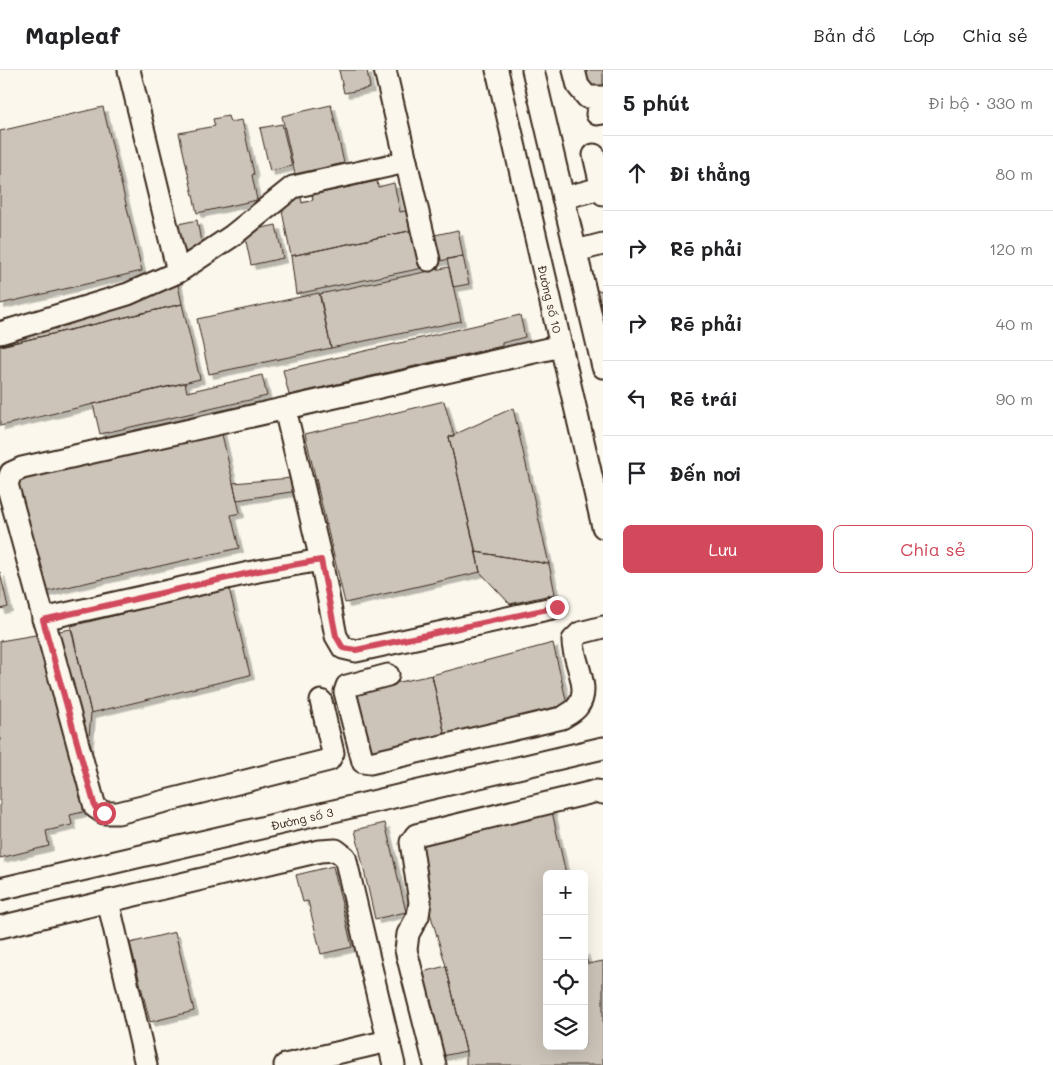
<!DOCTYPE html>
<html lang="vi">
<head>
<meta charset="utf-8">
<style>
  :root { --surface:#fff; --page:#f2f2f2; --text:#202124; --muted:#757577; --line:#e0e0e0; --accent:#d1495b }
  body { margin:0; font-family:Mali,sans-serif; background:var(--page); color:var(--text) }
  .controls { position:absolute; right:15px; bottom:15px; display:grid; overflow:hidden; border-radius:8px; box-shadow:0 5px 20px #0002 }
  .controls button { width:45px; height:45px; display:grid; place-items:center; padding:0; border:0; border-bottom:1px solid var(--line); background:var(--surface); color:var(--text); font:25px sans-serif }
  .stop { position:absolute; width:15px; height:15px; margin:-11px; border:4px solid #d1495b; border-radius:50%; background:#fff }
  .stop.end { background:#d1495b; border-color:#fff; box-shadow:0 1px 5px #0008 }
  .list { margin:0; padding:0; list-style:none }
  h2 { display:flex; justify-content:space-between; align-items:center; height:65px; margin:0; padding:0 20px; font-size:21px }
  h2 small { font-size:16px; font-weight:400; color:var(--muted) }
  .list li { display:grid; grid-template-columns:32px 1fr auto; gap:15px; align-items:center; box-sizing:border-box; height:75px; padding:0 20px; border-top:1px solid var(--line) }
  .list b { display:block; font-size:19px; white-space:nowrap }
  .list em { font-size:16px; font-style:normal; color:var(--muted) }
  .actions { display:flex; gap:10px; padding:15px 20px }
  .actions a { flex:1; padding:11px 0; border:1px solid var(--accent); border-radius:8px; text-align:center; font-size:18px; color:var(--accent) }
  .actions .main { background:var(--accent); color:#fff }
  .icon { flex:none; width:28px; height:28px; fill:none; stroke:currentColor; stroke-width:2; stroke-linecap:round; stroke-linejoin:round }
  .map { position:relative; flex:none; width:603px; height:995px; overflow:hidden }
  header { display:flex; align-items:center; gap:30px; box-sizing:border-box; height:70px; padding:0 25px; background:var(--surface); border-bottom:1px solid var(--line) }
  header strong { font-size:24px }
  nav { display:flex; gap:28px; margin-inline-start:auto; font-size:18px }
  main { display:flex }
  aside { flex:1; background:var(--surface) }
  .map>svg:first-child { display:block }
</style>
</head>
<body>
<header>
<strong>Mapleaf</strong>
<nav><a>Bản đồ</a><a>Lớp</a><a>Chia sẻ</a></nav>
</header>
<main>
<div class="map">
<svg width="603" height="995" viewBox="0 0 603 995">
  <defs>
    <filter id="shadow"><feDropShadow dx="4.5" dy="4.5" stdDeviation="0" flood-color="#0004"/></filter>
  </defs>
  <rect width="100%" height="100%" fill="#fbf7ec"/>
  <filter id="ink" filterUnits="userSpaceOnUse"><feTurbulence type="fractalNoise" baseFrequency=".02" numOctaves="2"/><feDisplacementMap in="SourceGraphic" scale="10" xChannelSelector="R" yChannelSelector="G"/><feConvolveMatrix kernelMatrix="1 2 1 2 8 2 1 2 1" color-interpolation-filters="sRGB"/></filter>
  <g filter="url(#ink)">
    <path fill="#ccc4b9" stroke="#3b2a1e" filter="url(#shadow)" d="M339,0H367L370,18L344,23Z
      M579,0H603V15L583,19Z
      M331,35L344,93L295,104L282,46Z
      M103,37L142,201L0,234V61Z
      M228,46L230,52L242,50L254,104L252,105L257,130L197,143L179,63L215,56L213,49Z
      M282,54L292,96L270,101L260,58Z
      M377,111L378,117L394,113L400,142L415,139L419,159L291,186L280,131L301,127L302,133L313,130L312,125Z
      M197,150L202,178L180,183L174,155Z
      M276,155L283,188L251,195L244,162Z
      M418,159L423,198L296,224L291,186Z
      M458,160L463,186L431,193L426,167Z
      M463,186L469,214L453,217L447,189Z
      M449,197L461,251L331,278L320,224Z
      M177,210L182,234L0,276V250Z
      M603,220V247L597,221Z
      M319,223L331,278L209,304L197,249Z
      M182,234L200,309L0,356V276Z
      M520,245L525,267L502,273V276L289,325L283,300Z
      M262,305L267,326L100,364L93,334L185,313L187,322Z
      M444,331L454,366L449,367L480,502L345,533L305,364Z
      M513,338L549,494L476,482L449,367Z
      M221,360L240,443L231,445L239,478L41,523L14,407Z
      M315,406L318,418L237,430L233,413Z
      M476,482L549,494L555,524L510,534L480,502Z
      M0,502L8,537L0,539Z
      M229,518L250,605L91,643L71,556Z
      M71,559L91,643L83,742L70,745L72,755L46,761L49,776L0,788V571Z
      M553,573L567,634L445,666L432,605Z
      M432,605L445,666L364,684L349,623Z
      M550,733L566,804H547V976H584V880L588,894L603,891V995H466V981L446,896L407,766Z
      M385,753L406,842L375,849L355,760Z
      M333,796L352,877L321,884L308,831L303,832L296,805Z
      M175,862L194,941L150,952L130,873Z
      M446,896L466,981L438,987L418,903Z"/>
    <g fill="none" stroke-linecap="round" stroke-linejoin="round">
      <g stroke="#3b2a1e" stroke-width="25">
        <g id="minor">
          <path d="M385,0L429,190"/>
          <path id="s1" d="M497,0L603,457"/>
          <path d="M533,0L603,297"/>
          <path d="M574,0L578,16L587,27H603"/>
          <path d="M597,44L603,43"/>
          <path d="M594,85L603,124"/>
          <path d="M563,128L601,118"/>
          <path d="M576,181L603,174"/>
          <path d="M178,202L232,166L293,117L406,92"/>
          <path d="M0,263L128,224L178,202L129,0"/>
          <path d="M285,339L321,490"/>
          <path d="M43,549L258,501L321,490L336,566L343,578L356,581L557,537"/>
          <path d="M388,605L347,616L345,622L363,692L370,693L562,648C567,645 575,641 578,636C592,618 572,590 573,570L580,563L603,557"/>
          <path d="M321,631L333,683L329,690L118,743H104L95,737L7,414L11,403L22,398L561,276"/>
          <path id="s2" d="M0,819L603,678"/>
          <path d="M108,831L146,995"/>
          <path d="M0,857L320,781L336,780L345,787L394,995"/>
          <path d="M285,995L388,971"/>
          <path d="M435,995L406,880L408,864L418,846L420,832L411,772L416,765L597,721L603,723"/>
        </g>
      </g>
      <use href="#minor" stroke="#fbf7ec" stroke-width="21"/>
    </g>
  </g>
  <g fill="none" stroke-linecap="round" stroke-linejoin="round" filter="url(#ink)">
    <path stroke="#d1495b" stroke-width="6" d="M104,743L95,737L43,550L258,501L321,490L336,566L343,578L356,580L557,537"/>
  </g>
  <g text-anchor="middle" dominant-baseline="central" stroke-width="5" stroke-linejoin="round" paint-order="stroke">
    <g font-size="12" fill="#3b2a1e" stroke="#fbf7ec">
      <text stroke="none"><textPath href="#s1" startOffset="235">Đường số 10</textPath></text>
      <text stroke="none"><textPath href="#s2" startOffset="310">Đường số 3</textPath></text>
    </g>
  </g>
</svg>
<div class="controls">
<button>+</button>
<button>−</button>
<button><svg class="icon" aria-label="locate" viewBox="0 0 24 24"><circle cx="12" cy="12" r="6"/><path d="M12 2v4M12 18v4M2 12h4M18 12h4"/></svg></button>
<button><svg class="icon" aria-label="layers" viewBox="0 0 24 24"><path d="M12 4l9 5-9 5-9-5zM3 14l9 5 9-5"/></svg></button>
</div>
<div class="stop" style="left:104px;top:743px"></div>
<div class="stop end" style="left:557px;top:537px"></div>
</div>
<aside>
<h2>5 phút<small>Đi bộ · 330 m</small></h2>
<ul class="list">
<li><svg class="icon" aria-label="ahead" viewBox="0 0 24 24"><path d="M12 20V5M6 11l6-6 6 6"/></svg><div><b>Đi thẳng</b></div><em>80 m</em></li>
<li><svg class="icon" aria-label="right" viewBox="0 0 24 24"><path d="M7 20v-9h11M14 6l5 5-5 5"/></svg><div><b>Rẽ phải</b></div><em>120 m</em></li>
<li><svg class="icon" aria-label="right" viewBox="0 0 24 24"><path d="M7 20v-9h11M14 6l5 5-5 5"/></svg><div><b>Rẽ phải</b></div><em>40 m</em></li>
<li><svg class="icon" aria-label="left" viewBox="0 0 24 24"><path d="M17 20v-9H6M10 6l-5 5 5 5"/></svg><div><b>Rẽ trái</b></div><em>90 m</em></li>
<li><svg class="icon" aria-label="arrive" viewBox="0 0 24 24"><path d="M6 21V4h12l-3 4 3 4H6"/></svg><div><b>Đến nơi</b></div></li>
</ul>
<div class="actions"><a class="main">Lưu</a><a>Chia sẻ</a></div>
</aside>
</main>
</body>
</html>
